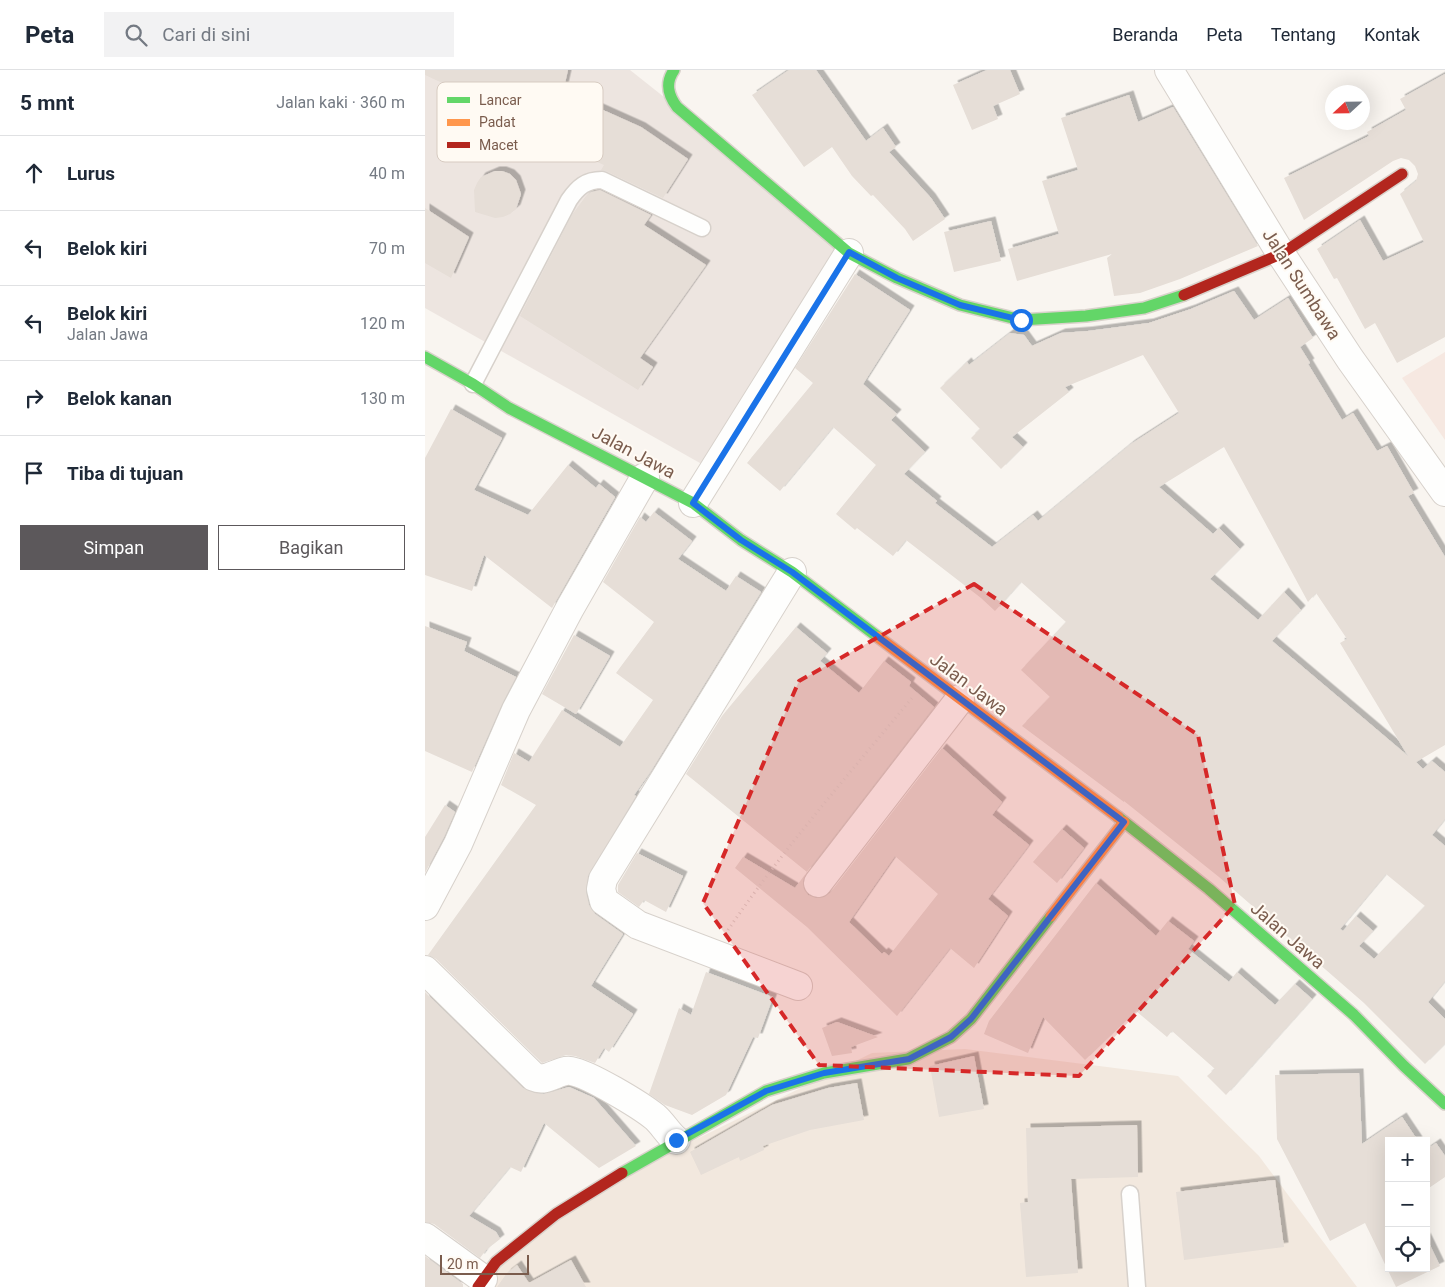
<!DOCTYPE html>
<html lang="id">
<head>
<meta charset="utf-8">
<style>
  :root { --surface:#fff; --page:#f2f2f3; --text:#1f2937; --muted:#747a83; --line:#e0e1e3; --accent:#5c585b }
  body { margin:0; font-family:Roboto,sans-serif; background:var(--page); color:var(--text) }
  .controls { position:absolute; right:15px; bottom:15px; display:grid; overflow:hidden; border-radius:0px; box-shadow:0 5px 20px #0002 }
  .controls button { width:45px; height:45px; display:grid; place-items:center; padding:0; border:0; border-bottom:1px solid var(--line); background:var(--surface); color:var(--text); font:25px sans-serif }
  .compass { position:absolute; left:900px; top:15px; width:45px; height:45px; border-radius:50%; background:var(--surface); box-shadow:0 5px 20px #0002; rotate:248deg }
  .scale { position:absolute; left:15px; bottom:12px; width:89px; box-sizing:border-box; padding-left:5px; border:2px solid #7a5c4d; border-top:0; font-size:14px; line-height:18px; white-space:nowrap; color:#7a5c4d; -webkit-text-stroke:4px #fffaf3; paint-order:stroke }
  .stop { position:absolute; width:15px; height:15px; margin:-11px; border:4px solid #1a73e8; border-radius:50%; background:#fff }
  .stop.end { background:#1a73e8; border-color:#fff; box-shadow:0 1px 5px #0008 }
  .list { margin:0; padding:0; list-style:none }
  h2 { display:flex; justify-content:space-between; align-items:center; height:65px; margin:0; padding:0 20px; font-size:21px }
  h2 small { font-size:16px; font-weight:400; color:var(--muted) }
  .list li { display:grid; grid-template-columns:32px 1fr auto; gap:15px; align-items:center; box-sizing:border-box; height:75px; padding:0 20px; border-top:1px solid var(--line) }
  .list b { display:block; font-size:19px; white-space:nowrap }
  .list p { margin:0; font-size:16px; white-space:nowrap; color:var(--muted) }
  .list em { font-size:16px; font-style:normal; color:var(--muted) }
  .actions { display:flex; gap:10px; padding:15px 20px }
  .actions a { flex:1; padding:11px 0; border:1px solid var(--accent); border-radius:0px; text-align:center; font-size:18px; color:var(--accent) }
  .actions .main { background:var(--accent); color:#fff }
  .icon { flex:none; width:28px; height:28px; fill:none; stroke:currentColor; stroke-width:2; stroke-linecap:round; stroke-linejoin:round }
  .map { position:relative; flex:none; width:1020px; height:1217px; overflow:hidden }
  header { display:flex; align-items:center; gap:30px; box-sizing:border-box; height:70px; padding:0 25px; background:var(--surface); border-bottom:1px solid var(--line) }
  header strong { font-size:24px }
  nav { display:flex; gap:28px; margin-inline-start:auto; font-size:18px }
  .search { width:350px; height:45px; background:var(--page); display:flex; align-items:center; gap:12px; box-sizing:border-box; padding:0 18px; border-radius:0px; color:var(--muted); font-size:19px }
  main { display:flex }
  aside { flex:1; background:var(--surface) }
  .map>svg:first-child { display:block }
</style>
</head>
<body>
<header>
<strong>Peta</strong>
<div class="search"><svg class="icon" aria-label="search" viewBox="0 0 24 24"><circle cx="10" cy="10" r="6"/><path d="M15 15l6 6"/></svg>Cari di sini</div>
<nav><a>Beranda</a><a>Peta</a><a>Tentang</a><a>Kontak</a></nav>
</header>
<main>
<aside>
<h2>5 mnt<small>Jalan kaki · 360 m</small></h2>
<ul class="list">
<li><svg class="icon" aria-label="ahead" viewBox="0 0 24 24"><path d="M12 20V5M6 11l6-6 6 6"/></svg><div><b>Lurus</b></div><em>40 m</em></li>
<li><svg class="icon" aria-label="left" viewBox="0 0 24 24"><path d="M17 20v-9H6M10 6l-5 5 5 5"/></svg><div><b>Belok kiri</b></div><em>70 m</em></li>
<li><svg class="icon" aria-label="left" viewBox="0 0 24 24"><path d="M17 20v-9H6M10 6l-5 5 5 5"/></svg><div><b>Belok kiri</b><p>Jalan Jawa</p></div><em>120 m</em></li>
<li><svg class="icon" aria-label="right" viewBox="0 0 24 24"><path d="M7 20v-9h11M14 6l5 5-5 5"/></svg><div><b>Belok kanan</b></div><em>130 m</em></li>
<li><svg class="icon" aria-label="arrive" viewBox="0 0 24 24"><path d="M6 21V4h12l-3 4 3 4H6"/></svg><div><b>Tiba di tujuan</b></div></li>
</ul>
<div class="actions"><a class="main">Simpan</a><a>Bagikan</a></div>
</aside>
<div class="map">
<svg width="1020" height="1217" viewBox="0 0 1020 1217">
  <defs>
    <filter id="shadow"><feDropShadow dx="4.5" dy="-4.5" stdDeviation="0" flood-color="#0004"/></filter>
  </defs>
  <rect width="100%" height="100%" fill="#f9f5f0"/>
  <path fill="#f2e8de" d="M540,979L753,1006L834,1086L932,1217H49L139,1134L447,983Z"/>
  <path fill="#f6e8e1" d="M1020,282V370L977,308Z"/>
  <path fill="#ede5e0" d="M0,0H205L417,168L282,397L0,238Z"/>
  <path fill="#e6ded7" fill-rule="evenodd" filter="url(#shadow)" d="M0,0H143L138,22L216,57L263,89L238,128L181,101L176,100L179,95L110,64L113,57L0,5Z
    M364,0H391L441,71L458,58L471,77L464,82L506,128L520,149L488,171L480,159L448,125L446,126L427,106L407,77L379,97L327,25Z
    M562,0H585L595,24L568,36L573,49L547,60L528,15Z
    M1020,4V267L972,293L950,253L940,259L912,208L909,209L892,179L935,150L958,191L999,172L975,124L991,111L993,104L990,96L984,90L976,88L968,91L879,150L859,108L944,66L942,62L981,40L975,29Z
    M704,25L713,52L748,37L833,176L755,209L715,223L689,226L682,188L687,184L592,211L583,179L634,164L617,111L653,100L636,48Z
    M70,101H77L85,104L91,110L96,124L91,139L85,144L78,147L70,148L50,142L49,120L52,113L56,107Z
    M175,120L226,145L219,155L281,195L215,288L228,297L213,320L95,246L147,145L161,126L166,122Z
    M0,138L44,167L26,208L0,193Z
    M566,151L576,191L529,202L519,162Z
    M430,204L485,240L438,314L472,344L466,350L500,382L479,404L512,431L510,433L567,477L608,445L613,451L706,374L754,343L718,285L640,317L644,322L587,367L598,377L576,399L546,368L555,359L515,318L542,292L544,295L585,263L599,265L607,276L636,263L663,261L724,253L766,239L809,221L829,250L863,228L888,268L875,277L885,293L883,294L917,350L928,343L952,381L962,376L989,423L983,426L1020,487V675L991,692L998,699L1007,691L1020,702V749L1007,765L1020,776V911L1003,932L1020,949V974L1000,994L939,933L794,807L699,731V732L597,656L625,627L596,600L641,552L596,512L570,541L556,528L481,470L468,486L432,458L430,460L411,444L451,395L408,357L355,421L322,393L388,313L370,298ZM799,377L883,532L891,523L922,569L915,573L983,686L847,571L876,540L859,522L833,550L785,509L815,479L794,458L788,464L734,417ZM961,804L1000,836L949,889L934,876L948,861L931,846L918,861L915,859Z
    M26,339L77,368L49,420L103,445L143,395L171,418L174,414L190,427L127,538L59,485L47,521L0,505V388Z
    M229,442L267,471L253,489L301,521L311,506L336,522L226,701L209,725L211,726L163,806L161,822L164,835L170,844L198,864L166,916L208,944L184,982L179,978L170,993L150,986L141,985L117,993L11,889L3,885L111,735L76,715L89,683L104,692L137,640L195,677L228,630L191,603L229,552L178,512L215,447L221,452Z
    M0,556L42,572L39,581L91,607L77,634L47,702L0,681Z
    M371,557L402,583L395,591L434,623L459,591L486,612L484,616L509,637L381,803L378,811L379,819L383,825L391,828L399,827L405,823L517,678L577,732L567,745L604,775L563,829L583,846L549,898L525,878L472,946L382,857L310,798L318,787L370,818L382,802L261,704L297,646ZM470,786L513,824L464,886L459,882L457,884L424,852Z
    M149,565L185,586L151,644L117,624Z
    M20,735L30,742L19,767L0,803V767Z
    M637,759L659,778L632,813L608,792Z
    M212,783L258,806L241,842L219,830L214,837L193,822V815Z
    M671,813L731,866L743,851L769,871L763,879L804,912L812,902L850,935L870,914L887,929L801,1025L782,1006L790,999L747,961L742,967L711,941L660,990L618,947L603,983L559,964L564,951Z
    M281,902L348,927L333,968L328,967L301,1025L267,1045L240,1035L224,1024L254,938L266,945Z
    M0,922L98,1018L110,1023L119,1024L144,1017L169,1028L211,1076L174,1098L119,1053L96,1102L85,1097L44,1146L71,1162L75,1169L61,1180L55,1188L9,1154L0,1152Z
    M412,952L453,967L426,977L427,983L407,986L397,958Z
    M549,986L559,1039L514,1047L505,996Z
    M934,1003L937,1074L977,1047L993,1071H964V1198H1001V1167L1015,1196L971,1217L940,1153L905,1171L852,1069L850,1005Z
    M432,1013L439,1050L385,1060L338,1076L339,1080L315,1091L314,1087L276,1105L265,1082L347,1035L403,1018Z
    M712,1055L713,1107L646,1109L653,1203L601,1207L595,1133L603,1132L601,1058Z
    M1011,1073L1020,1086V1107L1001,1120V1080Z
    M850,1110L859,1177L759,1190L751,1122Z
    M0,1186L38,1214V1217H0Z
    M146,1190L161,1217H72L82,1203L92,1195L104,1213Z"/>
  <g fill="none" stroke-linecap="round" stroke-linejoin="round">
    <g stroke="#d7d1cb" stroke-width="19">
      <path id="lane" d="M48,314L144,130C153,117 161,110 177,110L277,158
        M705,1124L712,1217"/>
    </g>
    <g stroke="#d7d1cb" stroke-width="30">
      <path id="street" d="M744,0L856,184L925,289L1020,422
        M268,433L424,183
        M367,502L178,809L176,819L179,831L213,855L373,916
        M393,813L535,629
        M0,836L33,774L91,640L145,538L220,407
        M0,900L109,1007C123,1013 133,999 146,1001C164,1004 215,1035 230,1047C238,1054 243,1064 251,1070
        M0,1167L58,1209"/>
    </g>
    <g stroke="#d9d2cb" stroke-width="14">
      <path id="fast" d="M249,0C240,13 243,25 252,37L424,183L472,208L535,235L596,250L661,246L719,238L759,225
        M0,287L48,314L84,338L268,433L316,470L367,502L453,567
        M693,747L784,819L929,945L979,996L1020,1034
        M197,1103L341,1021L399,1003L483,989L526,967L546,949L626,846"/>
    </g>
    <g stroke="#d9d2cb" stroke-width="14">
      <path id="slow" d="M453,567L693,747
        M626,846L699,752"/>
    </g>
    <g stroke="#d9d2cb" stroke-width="14">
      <path id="jam" d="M759,225L856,184L977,104
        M53,1217L71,1192L131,1144L197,1103"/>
    </g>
    <path stroke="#dcd5d0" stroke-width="3" stroke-dasharray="1 4" stroke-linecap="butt" d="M303,860C359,778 424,704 487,628"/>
    <use href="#lane" stroke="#fefefd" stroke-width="16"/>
    <use href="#street" stroke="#fefefd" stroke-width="28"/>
    <use href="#fast" stroke="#63d668" stroke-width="11"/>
    <use href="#slow" stroke="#ff974d" stroke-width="11"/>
    <use href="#jam" stroke="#b3261e" stroke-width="11"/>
  </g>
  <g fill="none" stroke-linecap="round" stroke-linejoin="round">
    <path stroke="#1a73e8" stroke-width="6" d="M251,1070L341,1021L399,1003L484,989L526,967L546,949L699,752L367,502L316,470L268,433L424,182L472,208L535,235L596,250"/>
  </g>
  <path fill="#d62828" fill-opacity="0.2" stroke="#d62828" stroke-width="4" stroke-dasharray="10 6" stroke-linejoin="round" d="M549,514L773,665L810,835L654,1006L394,995L278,833L374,611Z"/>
  <g text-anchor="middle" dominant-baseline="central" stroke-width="4" stroke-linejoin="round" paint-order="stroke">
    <g font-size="18" fill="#7a5c4d" stroke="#fffaf3">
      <text transform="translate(877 214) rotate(57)">Jalan Sumbawa</text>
      <text transform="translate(209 382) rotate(28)">Jalan Jawa</text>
      <text transform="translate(544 614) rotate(37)">Jalan Jawa</text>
      <text transform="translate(863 865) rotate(41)">Jalan Jawa</text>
    </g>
  </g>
  <rect x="12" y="12" width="166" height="80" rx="8" fill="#fffaf3" stroke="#d7cbc1" stroke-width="1"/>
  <rect x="22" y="27" width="23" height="6" fill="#63d668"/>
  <rect x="22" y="49" width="23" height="7" fill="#ff974d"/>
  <rect x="22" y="72" width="23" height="6" fill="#b3261e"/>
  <g font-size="14" fill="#7a5c4d">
    <text x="54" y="35">Lancar</text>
    <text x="54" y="57">Padat</text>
    <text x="54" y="80">Macet</text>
  </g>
</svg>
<div class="controls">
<button>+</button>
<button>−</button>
<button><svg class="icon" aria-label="locate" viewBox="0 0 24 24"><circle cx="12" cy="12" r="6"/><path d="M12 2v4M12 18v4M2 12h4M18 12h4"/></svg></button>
</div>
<svg class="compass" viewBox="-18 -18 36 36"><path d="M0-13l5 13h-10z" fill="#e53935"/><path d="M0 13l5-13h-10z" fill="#747a83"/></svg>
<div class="scale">20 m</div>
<div class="stop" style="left:596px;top:250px"></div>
<div class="stop end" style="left:251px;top:1070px"></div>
</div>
</main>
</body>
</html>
